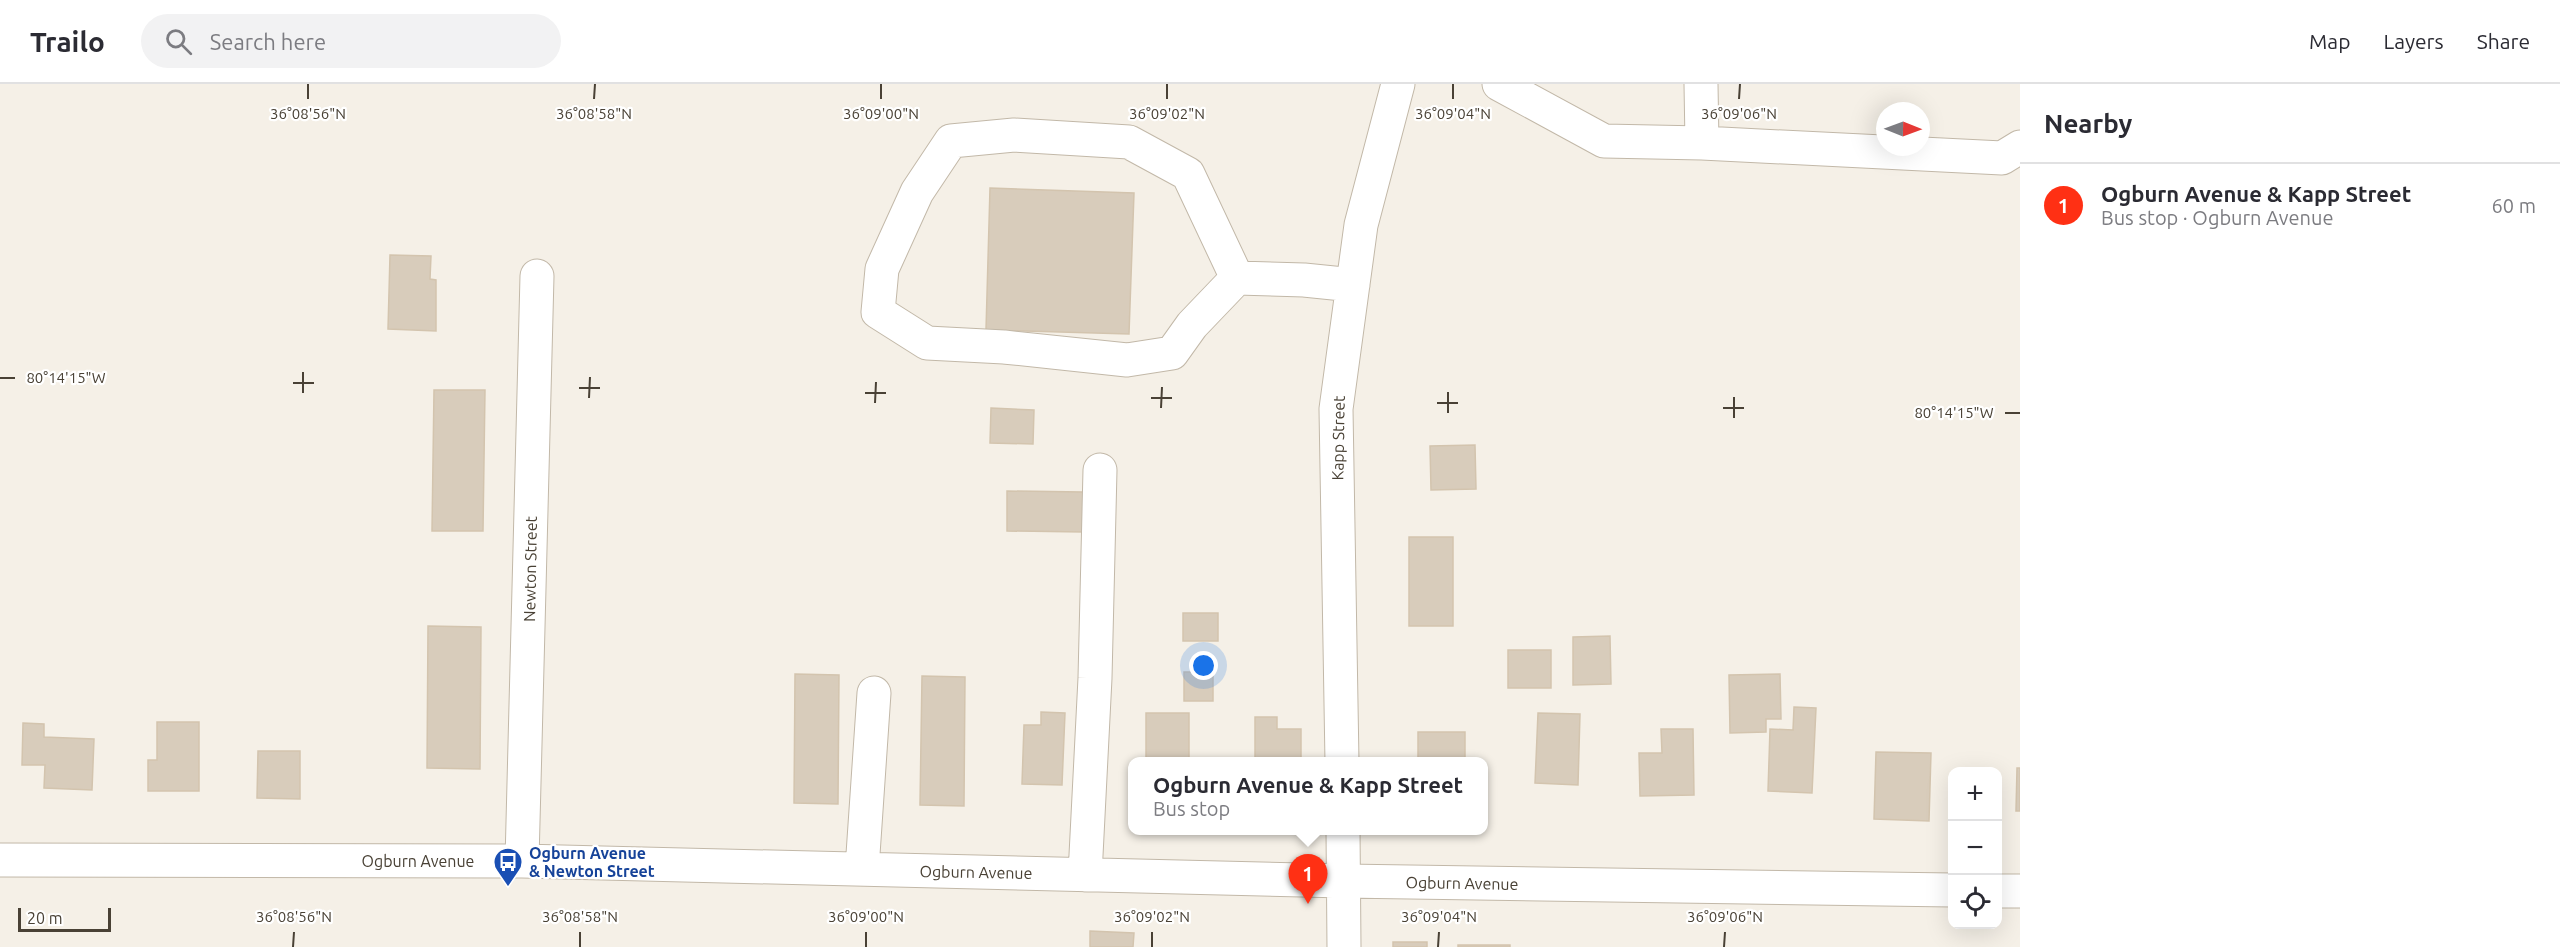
<!DOCTYPE html>
<html lang="en">
<head>
<meta charset="utf-8">
<style>
  :root { --surface:#fff; --page:#f2f2f3; --text:#2b2b33; --muted:#7c7c81; --line:#e1e1e2; --accent:#ff3014 }
  body { margin:0; font-family:Ubuntu,sans-serif; background:var(--page); color:var(--text) }
  .controls { position:absolute; right:18px; bottom:18px; display:grid; overflow:hidden; border-radius:12px; box-shadow:0 6px 24px #0002 }
  .controls button { width:54px; height:54px; display:grid; place-items:center; padding:0; border:0; border-bottom:2px solid var(--line); background:var(--surface); color:var(--text); font:30px sans-serif }
  .compass { position:absolute; left:1876px; top:18px; width:54px; height:54px; border-radius:50%; background:var(--surface); box-shadow:0 6px 24px #0002; rotate:91deg }
  .scale { position:absolute; left:18px; bottom:15px; width:93px; box-sizing:border-box; padding-left:6px; border:3px solid #494135; border-top:0; font-size:16px; line-height:21px; white-space:nowrap; color:#494135; -webkit-text-stroke:4px #fff; paint-order:stroke }
  .you { position:absolute; left:1204px; top:582px; width:21px; height:21px; margin:-15px; border:4px solid #fff; border-radius:50%; background:#1a73e8; box-shadow:0 0 0 9px #1a73e833 }
  .badge { display:grid; place-items:center; width:39px; height:39px; border-radius:50%; background:var(--accent); color:#fff; font-size:20px; font-weight:700 }
  .pin { position:absolute; translate:-50% -50px; filter:drop-shadow(0 2px 3px #0008) }
  .pin::after { content:''; position:absolute; top:32px; width:21px; height:18px; background:inherit; clip-path:polygon(0 0,100% 0,50% 100%) }
  .popup { position:absolute; left:1128px; top:673px; width:360px; height:78px; box-sizing:border-box; display:grid; place-content:center; border-radius:12px; background:var(--surface); filter:drop-shadow(0 2px 4px #0005); font-size:20px; white-space:nowrap; color:var(--muted) }
  .popup b { font-size:22px; color:var(--text) }
  .popup::after { content:''; position:absolute; left:50%; top:100%; margin-left:-12px; border:12px solid transparent; border-top-color:var(--surface) }
  .list { margin:0; padding:0; list-style:none }
  h2 { display:flex; justify-content:space-between; align-items:center; height:78px; margin:0; padding:0 24px; font-size:26px }
  h2 small { font-size:20px; font-weight:400; color:var(--muted) }
  .list li { display:grid; grid-template-columns:39px 1fr auto; gap:18px; align-items:center; box-sizing:border-box; height:84px; padding:0 24px; border-top:2px solid var(--line) }
  .list b { display:block; font-size:22px; white-space:nowrap }
  .list p { margin:0; font-size:20px; white-space:nowrap; color:var(--muted) }
  .list em { font-size:20px; font-style:normal; color:var(--muted) }
  .icon { flex:none; width:33px; height:33px; fill:none; stroke:currentColor; stroke-width:2; stroke-linecap:round; stroke-linejoin:round }
  .map { position:relative; flex:none; width:2020px; height:863px; overflow:hidden }
  header { display:flex; align-items:center; gap:36px; box-sizing:border-box; height:84px; padding:0 30px; background:var(--surface); border-bottom:2px solid var(--line) }
  header strong { font-size:28px }
  nav { display:flex; gap:33px; margin-inline-start:auto; font-size:21px }
  .search { width:420px; height:54px; background:var(--page); display:flex; align-items:center; gap:15px; box-sizing:border-box; padding:0 21px; border-radius:33px; color:var(--muted); font-size:22px }
  main { display:flex }
  aside { flex:1; background:var(--surface) }
  .map>svg:first-child { display:block }
</style>
</head>
<body>
<header>
<strong>Trailo</strong>
<div class="search"><svg class="icon" aria-label="search" viewBox="0 0 24 24"><circle cx="10" cy="10" r="6"/><path d="M15 15l6 6"/></svg>Search here</div>
<nav><a>Map</a><a>Layers</a><a>Share</a></nav>
</header>
<main>
<div class="map">
<svg width="2020" height="863" viewBox="0 0 2020 863">
  <rect width="100%" height="100%" fill="#f5f0e7"/>
  <path fill="#d8ccbb" stroke="#d3c4ae" stroke-width="1.5" d="M990,104L1134,109L1129,250L986,246Z
    M390,171L431,172L430,195L436,196V247L388,245Z
    M434,306H485L483,447H432Z
    M991,324L1034,326L1033,360L990,359Z
    M1475,361L1476,405L1431,406L1430,362Z
    M1007,407L1083,408V448L1007,447Z
    M1409,453H1453V542H1409Z
    M1183,529H1218V557H1183Z
    M428,542L481,543L480,685L427,684Z
    M1610,552L1611,600L1573,601V553Z
    M1508,566H1551V604H1508Z
    M1184,588H1213V617H1184Z
    M795,590L839,591L838,720L794,719Z
    M1780,590L1781,635H1766V648L1730,649L1729,591Z
    M922,592L965,593L964,722L920,721Z
    M1794,623L1816,624L1812,709L1768,707L1770,645L1793,646Z
    M1041,628L1065,629L1062,701L1022,700L1024,641H1041Z
    M1146,629H1189V678H1146Z
    M1538,629L1580,630L1578,701L1535,699Z
    M1255,633H1277V645H1301V678H1255Z
    M157,638H199V707H148V676H157Z
    M23,639L44,640V653L94,655L92,706L44,704L45,681H22Z
    M1661,645H1693L1694,711L1640,712L1639,669H1662Z
    M1418,648H1465V678H1418Z
    M258,667H300V715L257,714Z
    M1876,668L1931,669L1929,737L1874,735Z
    M2017,684H2020V727H2016Z
    M1090,847L1134,849L1133,863H1090Z
    M1393,858H1427V863H1393Z
    M1458,861H1510V863H1458Z"/>
  <g fill="none" stroke-linecap="round" stroke-linejoin="round">
    <g stroke="#c2b8a8" stroke-width="35">
      <path id="minor" d="M1499,0L1604,57L1702,59L2002,74L2020,63
        M1701,0L1702,59
        M1237,194L1192,241L1172,269L1127,276L1004,263L927,259L878,228L882,185L917,108L951,57L1014,51L1129,58L1188,90L1237,194L1304,196L1353,201
        M1342,678L1336,325L1361,141L1398,0
        M1343,746L1344,863
        M0,776L522,777L1344,797L1952,806
        M522,777L537,192
        M862,785L874,609
        M1085,791L1095,594L1100,386
        M1998,807H2020"/>
    </g>
    <use href="#minor" stroke="#fff" stroke-width="33"/>
  </g>
  <path fill="none" stroke="#494135" stroke-width="2" d="M308,15V0M594,15L595,0M881,15V0M1167,15V0M1453,15V0M1739,15L1740,0M0,294H15M293,299H314M579,304H600M303,309V288M865,309H886M589,314L590,293M1151,314H1172M875,319L876,298M1437,319H1458M1161,324L1162,303M1723,324H1744M1448,329V308M2005,329H2020M1734,334V313M293,863L294,848M580,863V848M866,863V848M1152,863V848M1438,863L1439,848M1724,863L1725,848"/>
  <defs>
    <g id="bus-pin" transform="scale(1.5)"><path d="M0 17L-7.5 6A9.5 9.5 0 1 1 7.5 6Z" fill="#1a4fb4" stroke="#fff"/><path d="M-5-6H5V4H4V6H2V4H-2V6H-4V4H-5ZM-3.5-4V0h7V-4ZM-3.5 1.2v1.5H-2V1.2ZM2 1.2v1.5H3.5V1.2Z" fill="#fff"/></g>
  </defs>
  <g fill-rule="evenodd">
    <use href="#bus-pin" x="508" y="778"/>
  </g>
  <g text-anchor="middle" dominant-baseline="central" stroke-width="4.5" stroke-linejoin="round" paint-order="stroke">
    <g font-size="16" fill="#494135" stroke="#fff">
      <text transform="translate(1338 354) rotate(-89)">Kapp Street</text>
      <text transform="translate(530 485) rotate(-89)">Newton Street</text>
      <text x="418" y="777">Ogburn Avenue</text>
      <text transform="translate(976 788) rotate(1)">Ogburn Avenue</text>
      <text transform="translate(1462 799) rotate(1)">Ogburn Avenue</text>
    </g>
    <g font-size="16" font-weight="bold" fill="#164399" stroke="#fff" text-anchor="start">
      <text x="529" y="769">Ogburn Avenue<tspan x="529" dy="18">&amp; Newton Street</tspan></text>
    </g>
  </g>
  <g font-size="15" text-anchor="middle" fill="#494135" stroke="#fff" stroke-width="4.5" stroke-linejoin="round" paint-order="stroke">
    <text x="308" y="35">36°08'56"N</text>
    <text x="594" y="35">36°08'58"N</text>
    <text x="881" y="35">36°09'00"N</text>
    <text x="1167" y="35">36°09'02"N</text>
    <text x="1453" y="35">36°09'04"N</text>
    <text x="1739" y="35">36°09'06"N</text>
    <text x="66" y="299">80°14'15"W</text>
    <text x="1954" y="334">80°14'15"W</text>
    <text x="294" y="838">36°08'56"N</text>
    <text x="580" y="838">36°08'58"N</text>
    <text x="866" y="838">36°09'00"N</text>
    <text x="1152" y="838">36°09'02"N</text>
    <text x="1439" y="838">36°09'04"N</text>
    <text x="1725" y="838">36°09'06"N</text>
  </g>
</svg>
<div class="controls">
<button>+</button>
<button>−</button>
<button><svg class="icon" aria-label="locate" viewBox="0 0 24 24"><circle cx="12" cy="12" r="6"/><path d="M12 2v4M12 18v4M2 12h4M18 12h4"/></svg></button>
</div>
<svg class="compass" viewBox="-18 -18 36 36"><path d="M0-13l5 13h-10z" fill="#e53935"/><path d="M0 13l5-13h-10z" fill="#7c7c81"/></svg>
<div class="scale">20 m</div>
<div class="you"></div>
<div class="pin badge" style="left:1308px;top:820px">1</div>
<div class="popup"><b>Ogburn Avenue &amp; Kapp Street</b>Bus stop</div>
</div>
<aside>
<h2>Nearby<small></small></h2>
<ul class="list">
<li><span class="badge">1</span><div><b>Ogburn Avenue &amp; Kapp Street</b><p>Bus stop · Ogburn Avenue</p></div><em>60 m</em></li>
</ul>
</aside>
</main>
</body>
</html>
